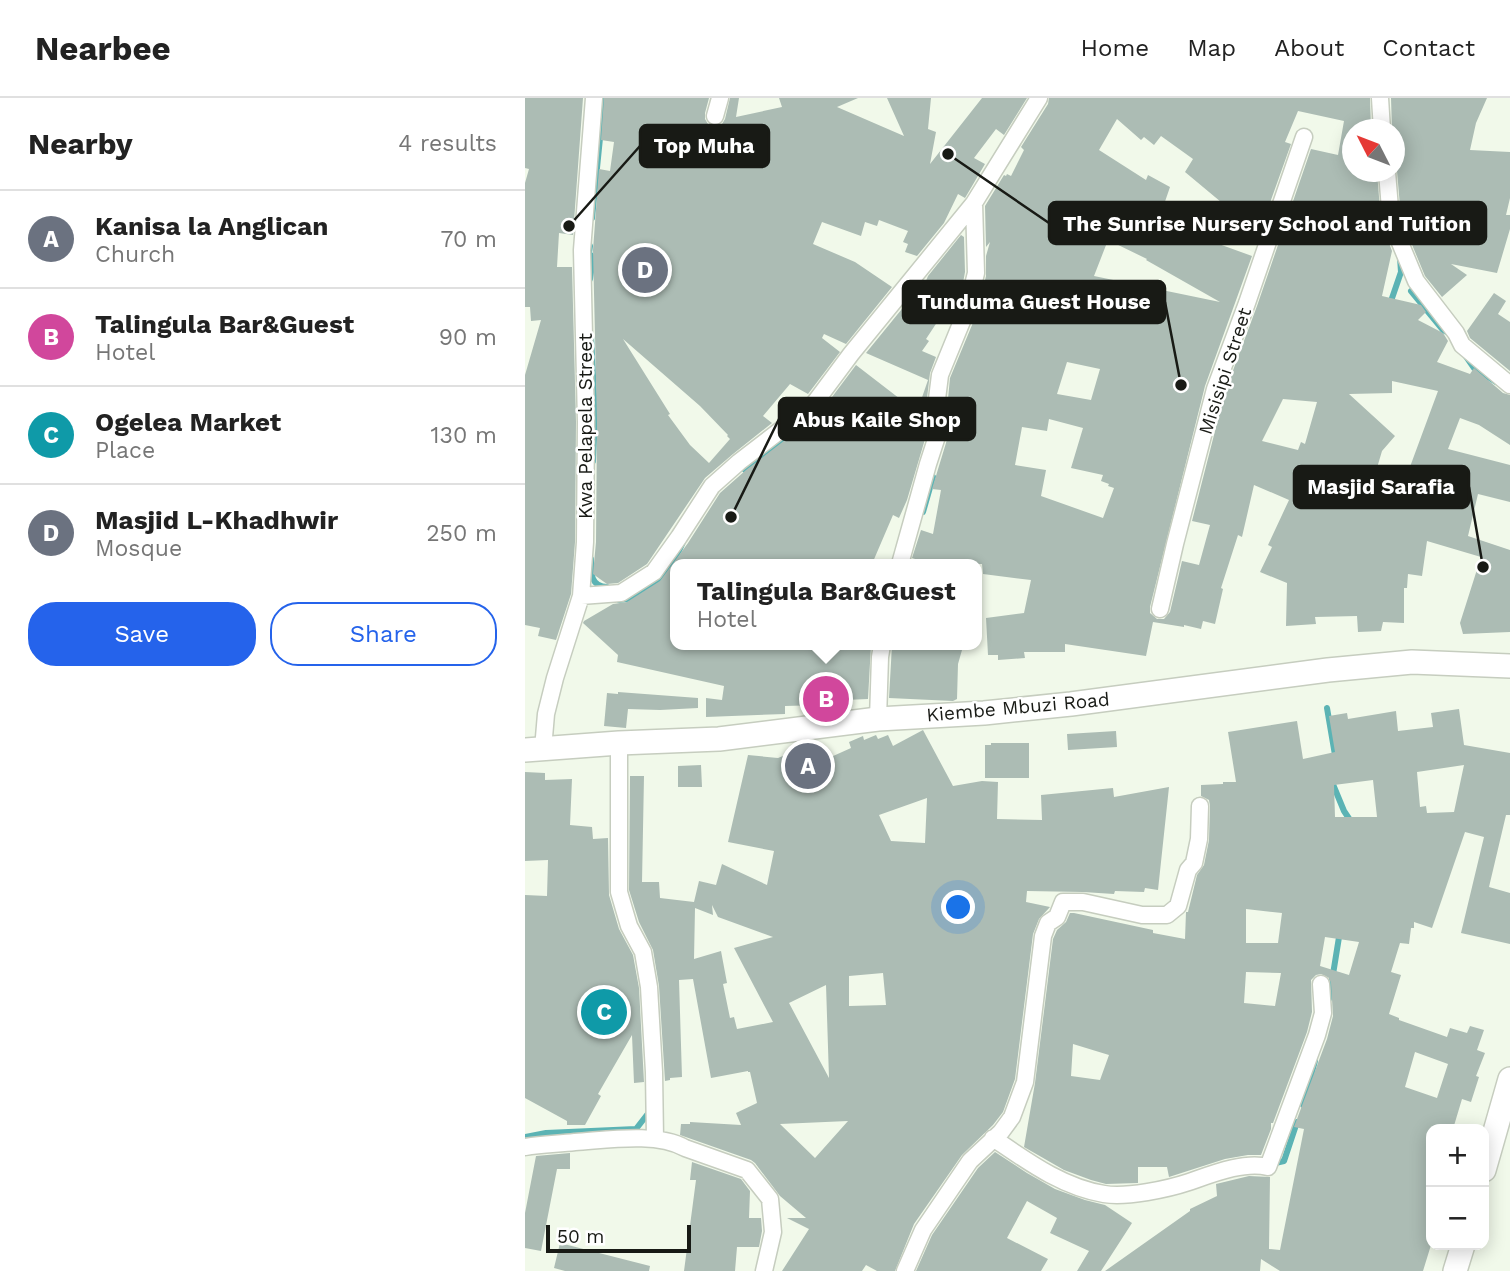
<!DOCTYPE html>
<html lang="en">
<head>
<meta charset="utf-8">
<style>
  :root { --surface:#fff; --page:#f6f6f6; --text:#222; --muted:#767676; --line:#e0e0e0; --accent:#2563eb }
  body { margin:0; font-family:"Work Sans",sans-serif; background:var(--page); color:var(--text) }
  .controls { position:absolute; right:21px; bottom:21px; display:grid; overflow:hidden; border-radius:14px; box-shadow:0 4px 18px #0003 }
  .controls button { width:63px; height:63px; display:grid; place-items:center; padding:0; border:0; border-bottom:2px solid var(--line); background:var(--surface); color:var(--text); font:35px sans-serif }
  .compass { position:absolute; left:817px; top:21px; width:63px; height:63px; border-radius:50%; background:var(--surface); box-shadow:0 4px 18px #0003; rotate:312deg }
  .scale { position:absolute; left:21px; bottom:18px; width:145px; box-sizing:border-box; padding-left:7px; border:4px solid #181a15; border-top:0; font-size:19px; line-height:24px; white-space:nowrap; color:#181a15; -webkit-text-stroke:5px #fff; paint-order:stroke }
  .you { position:absolute; left:434px; top:810px; width:24px; height:24px; margin:-18px; border:5px solid #fff; border-radius:50%; background:#1a73e8; box-shadow:0 0 0 10px #1a73e833 }
  .badge { display:grid; place-items:center; width:46px; height:46px; border-radius:50%; background:var(--accent); color:#fff; font-size:23px; font-weight:700 }
  .pin { position:absolute; translate:-50% -50%; border:4px solid #fff; box-shadow:0 2px 7px #0006 }
  .popup { position:absolute; left:145px; top:461px; width:312px; height:91px; box-sizing:border-box; display:grid; place-content:center; border-radius:14px; background:var(--surface); filter:drop-shadow(0 2px 5px #0005); font-size:23px; white-space:nowrap; color:var(--muted) }
  .popup b { font-size:26px; color:var(--text) }
  .popup::after { content:''; position:absolute; left:50%; top:100%; margin-left:-14px; border:14px solid transparent; border-top-color:var(--surface) }
  .list { margin:0; padding:0; list-style:none }
  h2 { display:flex; justify-content:space-between; align-items:center; height:91px; margin:0; padding:0 28px; font-size:30px }
  h2 small { font-size:23px; font-weight:400; color:var(--muted) }
  .list li { display:grid; grid-template-columns:46px 1fr auto; gap:21px; align-items:center; box-sizing:border-box; height:98px; padding:0 28px; border-top:2px solid var(--line) }
  .list b { display:block; font-size:26px; white-space:nowrap }
  .list p { margin:0; font-size:23px; white-space:nowrap; color:var(--muted) }
  .list em { font-size:23px; font-style:normal; color:var(--muted) }
  .actions { display:flex; gap:14px; padding:21px 28px }
  .actions a { flex:1; padding:16px 0; border:2px solid var(--accent); border-radius:28px; text-align:center; font-size:24px; color:var(--accent) }
  .actions .main { background:var(--accent); color:#fff }
  .map { position:relative; flex:none; width:985px; height:1173px; overflow:hidden }
  header { display:flex; align-items:center; gap:42px; box-sizing:border-box; height:98px; padding:0 35px; background:var(--surface); border-bottom:2px solid var(--line) }
  header strong { font-size:33px }
  nav { display:flex; gap:38px; margin-inline-start:auto; font-size:24px }
  main { display:flex }
  aside { flex:1; background:var(--surface) }
  .map>svg:first-child { display:block }
</style>
</head>
<body>
<header>
<strong>Nearbee</strong>
<nav><a>Home</a><a>Map</a><a>About</a><a>Contact</a></nav>
</header>
<main>
<aside>
<h2>Nearby<small>4 results</small></h2>
<ul class="list">
<li><span class="badge" style="background:#6b7280">A</span><div><b>Kanisa la Anglican</b><p>Church</p></div><em>70 m</em></li>
<li><span class="badge" style="background:#d1479c">B</span><div><b>Talingula Bar&amp;Guest</b><p>Hotel</p></div><em>90 m</em></li>
<li><span class="badge" style="background:#0f9aa8">C</span><div><b>Ogelea Market</b><p>Place</p></div><em>130 m</em></li>
<li><span class="badge" style="background:#6b7280">D</span><div><b>Masjid L-Khadhwir</b><p>Mosque</p></div><em>250 m</em></li>
</ul>
<div class="actions"><a class="main">Save</a><a>Share</a></div>
</aside>
<div class="map">
<svg width="985" height="1173" viewBox="0 0 985 1173">
  <rect width="100%" height="100%" fill="#f1f9ea"/>
  <g fill="none" stroke-linecap="round" stroke-linejoin="round">
    <path stroke="#5bb3b4" stroke-width="6" d="M67,120L79,0
      M65,148L64,155L68,160L65,181
      M886,193L918,232L924,235
      M865,206L876,174L875,159
      M66,237L70,318L68,363
      M940,257L949,270L971,284
      M213,373L217,369L220,372L252,348L270,330
      M398,414L408,379
      M66,461C66,474 65,489 82,489
      M94,502C100,501 106,501 111,499C128,492 151,461 158,444
      M802,610L810,657L807,660
      M807,684L819,713L827,725
      M804,901L815,833
      M778,1007L790,963
      M0,1039L21,1035L111,1031L125,1013
      M746,1066L759,1063L772,1024"/>
  </g>
  <path fill="#acbcb4" fill-rule="evenodd" d="M0,0H58L48,137L34,135L32,169H47L51,324L50,444L46,496L31,542L13,538L15,530L0,527V277L16,222L6,223L5,209H0V85L4,71L0,70Z
    M79,0H184L180,15V21L183,26L192,28L197,26L200,21L205,0H214L211,19L257,9L254,0H333L312,9L379,38L362,0H406L403,31L411,34L405,66L457,0H502L479,37L471,31L449,60L460,66L440,100L433,96L419,125L392,158L380,154L383,146L378,144L383,133L354,122L352,128L340,124L336,138L297,124L288,146L330,164L367,189L321,246L299,236L297,240L315,254L283,296L265,286L238,318L247,325L208,356L180,380L122,466L93,485L82,486L68,476L71,444L72,324L68,152L74,71L85,73L89,44L76,42ZM98,241L175,308L203,337L202,338L205,341L184,365L165,347L143,317L145,316Z
    M524,0H845L846,32H828V74H852L856,124L867,153L857,198L896,207L901,214L893,222L918,235L923,243L912,264L945,276L949,270L978,295L985,297V347L954,327L935,320L923,351L985,367V404L953,396L943,438L985,452V534L938,536L935,525L956,459L902,443L897,478L883,476L882,490H879V525L858,524L856,533L833,534L832,518L790,519L791,526L761,528L762,485L735,474L747,449L743,447L764,402L729,387L717,439L713,437L696,490L698,491L690,526L678,523L676,531L659,527V529L628,524L621,558L540,546V554H499L500,560L473,562V557H463L461,520L499,515L506,482L458,476L457,466H406L387,460L396,432L408,436L416,392L407,391L424,335L423,301L425,280L452,215L461,178V158L465,144L461,149L460,108L479,77L481,78L482,76L486,78L499,52L496,49L523,6ZM773,13L819,23L813,57L786,51L732,208L700,294L667,423L685,427L674,467L657,463L645,514L639,521H632L625,515V509L680,288L727,158L633,124L645,89L623,77L621,82L574,52L592,21L616,42L619,39L629,47L636,38L668,61L660,74L708,114L704,121L736,130L766,46L760,44ZM583,142L622,161L621,162L695,204L569,178ZM542,264L575,271L566,302L532,296ZM867,283L913,293L879,385L849,380L857,353L870,338L824,296L867,295ZM758,301L792,304L780,346L776,344L773,352L737,343ZM524,321L558,330L546,370L578,377L576,383L584,386L583,388L589,390L578,420L516,398L521,372L490,367L497,329L522,333Z
    M866,0H962L951,25L945,52L985,54V100L981,117H985V131L972,175L926,166L942,177L917,199L900,178L876,120L872,73L870,67V32H867Z
    M436,137L439,139L440,174L438,185L401,241L404,243L397,253L411,259L405,275L402,300L403,331L382,402L374,420L368,417L347,466H150V547H346L343,601L296,603V607L260,608V616L181,619V600L197,602L199,588L92,564L93,557L58,525L59,523L88,506L102,504L135,483L163,445L195,395L221,372L295,315L331,267L392,314L403,282L341,255L385,201L387,202L393,190L397,192L403,178Z
    M969,195L981,203L973,216L985,224V273L945,240L942,233Z
    M367,547L406,551V549L437,552L433,566L432,601L428,603L364,600Z
    M93,594L173,600V610L135,612L103,611L101,630L79,628L82,595L93,596Z
    M934,611L939,647L985,655V717H981L964,789L985,795V846L936,835L959,739L940,734L907,830L889,824V830H886L884,846L875,845L866,874L876,877L864,916L874,920V922L922,939L925,930L942,935L945,928L959,932L952,952L960,955L951,978L954,979L946,1004L937,1001L928,1031H906V1147L898,1173H755L736,1161L735,1173H580L665,1113V1111L692,1098L691,1086L724,1078L745,1079L744,1151L755,1152L779,1031L769,1029L802,941L808,918L806,885L804,880L796,876L791,877L786,882L787,914L782,934L748,1025H746V1031L736,1057H723L700,1061L644,1079L642,1069H613V1085L581,1086L566,1082L539,1072L499,1049L510,985L528,841L532,832L541,824L545,815H549L628,832V835L660,841L661,814H663L672,777L679,767L684,742L685,708L684,702L676,698V687L698,686V684H711L703,634L772,623L778,661L810,654L804,618L822,615L823,621L871,613L873,633L908,629L906,615ZM939,667L929,714L902,715L901,708L895,709L892,674ZM848,682L852,719H810L809,687ZM721,811L757,815L753,845H721ZM800,839L834,844L824,877L795,868ZM721,874L756,875L750,908L719,905ZM548,946L584,957L575,982L546,978ZM890,954L923,966L912,1000L880,989Z
    M398,632L428,688L457,683L473,684L472,721L517,722L516,697L588,690L589,699L644,689L633,792L620,790L619,794L590,793L589,796L558,794L502,793L501,804L525,809L514,821L508,836L490,981L478,1014L468,1027L437,1057L389,1126L370,1173H352L341,1167L337,1173H257L284,1131L262,1120H281L255,1098L230,1065L226,1062L155,1037L156,1026H165V1024L216,1027L211,1015L232,1005L225,974H223V973L186,980L168,881L154,882L157,979L145,980V982L140,983L134,888L128,852L114,824L104,792L105,678H119L117,784H134L135,800L169,804L174,783L191,787L197,766L242,787L249,753L203,744L223,657L253,660L282,648L284,653L292,650L297,663L326,650L324,644L338,638L339,642L351,637L353,641L363,637L368,648ZM402,700L400,745L366,743L354,717ZM187,807L193,819L248,839L209,850L248,924L212,931L209,919L205,920L198,886L202,885L196,853L169,861L170,810L188,817ZM358,875L361,907L324,908V878ZM301,887L304,980L264,905ZM323,1023L290,1060L255,1026Z
    M591,633L592,649L543,652L542,636Z
    M466,645H504V680H460V647H466Z
    M176,667L177,689H153V668Z
    M0,674L20,675V682L47,681L45,727L67,729L68,741L83,740L84,797L94,831L108,857L114,890L119,984L109,985L107,937L73,996L76,998L60,1027H42V1023L0,1000V797L22,798L23,762L0,763Z
    M470,1054L502,1075L530,1091L560,1102L580,1107L607,1125L576,1173H552L564,1153L525,1135L532,1120L502,1103L482,1140L523,1161L516,1173H391L407,1137L453,1070Z
    M45,1055V1071H32L16,1153L0,1150V1115L11,1058Z
    M167,1064L216,1081L225,1093L224,1120H236L237,1133L234,1149H212L210,1173H159L171,1082H165Z
    M35,1145L125,1168L124,1173H40L29,1170Z"/>
  <g fill="none" stroke-linecap="round" stroke-linejoin="round">
    <g stroke="#c6cdbf" stroke-width="19">
      <path id="street" d="M855,0L857,32
        M190,18L195,0
        M862,74L866,123L891,183L931,235L937,247L985,287
        M375,466L403,366L414,332L412,301L415,277L442,211L451,175L449,105
        M56,498L96,495L129,474L154,439L187,388L214,364L288,307L326,256L449,105L514,0
        M635,511L650,446L690,291L722,205L779,39
        M353,621L355,559L357,547
        M94,645V794L104,828L118,854L124,889L129,974L130,1041
        M18,651L21,616L30,580L56,498L60,444L61,324L57,152L69,0
        M468,1040C502,1063 537,1089 579,1096C601,1100 643,1091 664,1084C687,1076 719,1063 743,1069L792,937L798,915L796,886
        M0,1049C17,1046 33,1046 50,1044C83,1042 131,1034 160,1050L222,1072L245,1101L248,1134L239,1173
        M380,1173L398,1132L445,1063L476,1034L487,1019L500,984L518,838L523,825L532,819L538,804H558L617,817H642L653,808L663,772L669,765L674,741L675,708"/>
    </g>
    <g stroke="#c6cdbf" stroke-width="26">
      <path id="secondary" d="M0,652L94,645L194,641L353,621L459,615L546,606L803,572L887,564L985,568
        M959,1072L985,981
        M930,1173L938,1147"/>
    </g>
    <use href="#street" stroke="#fff" stroke-width="16"/>
    <use href="#secondary" stroke="#fff" stroke-width="23"/>
  </g>
  <g text-anchor="middle" dominant-baseline="central" stroke-width="5" stroke-linejoin="round" paint-order="stroke">
    <g font-size="19" fill="#181a15" stroke="#fff">
      <text transform="translate(700 273) rotate(-72)">Misisipi Street</text>
      <text transform="translate(60 328) rotate(-90)">Kwa Pelapela Street</text>
      <text transform="translate(493 609) rotate(-5)">Kiembe Mbuzi Road</text>
    </g>
  </g>
  <path fill="none" stroke="#181a15" stroke-width="2.5" d="M44 128L115 48M423 56L524 125M656 287L640 204M206 419L254 321M958 469L944 389"/>
  <g fill="#181a15" stroke="#fff" stroke-width="2.5">
    <circle cx="44" cy="128" r="7"/>
    <circle cx="423" cy="56" r="7"/>
    <circle cx="656" cy="287" r="7"/>
    <circle cx="206" cy="419" r="7"/>
    <circle cx="958" cy="469" r="7"/>
  </g>
  <g fill="#181a15" stroke="#181a15" stroke-width="2.5">
    <rect x="115" y="27" width="129" height="42" rx="7"/>
    <rect x="524" y="104" width="437" height="42" rx="7"/>
    <rect x="378" y="183" width="262" height="42" rx="7"/>
    <rect x="254" y="300" width="196" height="42" rx="7"/>
    <rect x="769" y="368" width="175" height="42" rx="7"/>
  </g>
  <g font-size="21" text-anchor="middle" font-weight="bold" fill="#fff">
    <text x="179" y="55">Top Muha</text>
    <text x="742" y="133">The Sunrise Nursery School and Tuition</text>
    <text x="509" y="211">Tunduma Guest House</text>
    <text x="352" y="329">Abus Kaile Shop</text>
    <text x="856" y="396">Masjid Sarafia</text>
  </g>
</svg>
<div class="controls">
<button>+</button>
<button>−</button>
</div>
<svg class="compass" viewBox="-18 -18 36 36"><path d="M0-13l5 13h-10z" fill="#e53935"/><path d="M0 13l5-13h-10z" fill="#767676"/></svg>
<div class="scale">50 m</div>
<div class="you"></div>
<div class="pin badge" style="left:283px;top:668px;background:#6b7280">A</div>
<div class="pin badge" style="left:301px;top:601px;background:#d1479c">B</div>
<div class="popup"><b>Talingula Bar&amp;Guest</b>Hotel</div>
<div class="pin badge" style="left:79px;top:914px;background:#0f9aa8">C</div>
<div class="pin badge" style="left:120px;top:172px;background:#6b7280">D</div>
</div>
</main>
</body>
</html>
